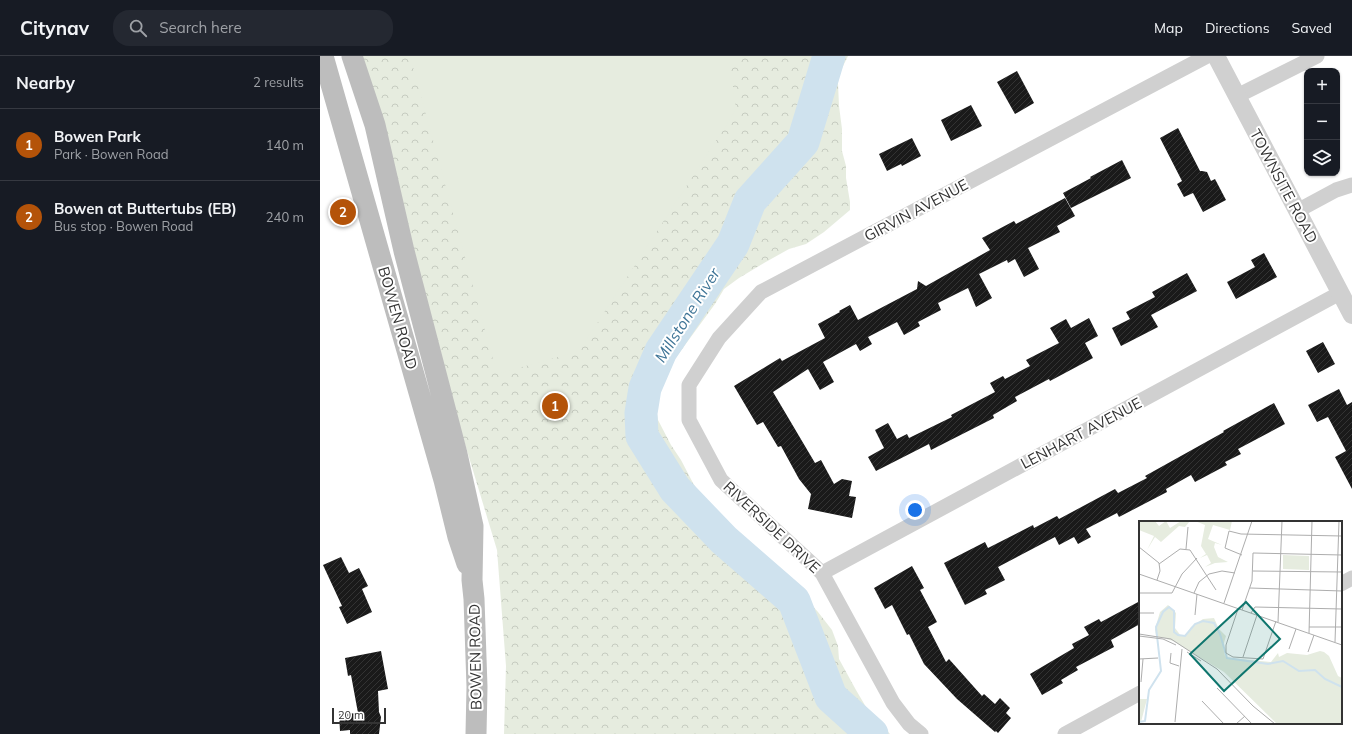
<!DOCTYPE html>
<html lang="en">
<head>
<meta charset="utf-8">
<style>
  :root { --surface:#171b24; --page:#242831; --text:#f1f3f6; --muted:#9ea1a6; --line:#363941; --accent:#b45309 }
  body { margin:0; font-family:Mulish,sans-serif; background:var(--page); color:var(--text) }
  .controls { position:absolute; right:12px; top:12px; display:grid; overflow:hidden; border-radius:8px; box-shadow:0 1px 3px #0004 }
  .controls button { width:36px; height:36px; display:grid; place-items:center; padding:0; border:0; border-bottom:1px solid var(--line); background:var(--surface); color:var(--text); font:20px sans-serif }
  .scale { position:absolute; left:12px; bottom:10px; width:54px; box-sizing:border-box; padding-left:4px; border:2px solid #333; border-top:0; font-size:11px; line-height:14px; white-space:nowrap; color:#333; -webkit-text-stroke:3px #fff; paint-order:stroke }
  .you { position:absolute; left:595px; top:454px; width:14px; height:14px; margin:-10px; border:3px solid #fff; border-radius:50%; background:#1a73e8; box-shadow:0 0 0 6px #1a73e833 }
  .badge { display:grid; place-items:center; width:26px; height:26px; border-radius:50%; background:var(--accent); color:#fff; font-size:13px; font-weight:700 }
  .pin { position:absolute; translate:-50% -50%; border:2px solid #fff; box-shadow:0 1px 4px #0006 }
  .list { margin:0; padding:0; list-style:none }
  h2 { display:flex; justify-content:space-between; align-items:center; height:52px; margin:0; padding:0 16px; font-size:17px }
  h2 small { font-size:13px; font-weight:400; color:var(--muted) }
  .list li { display:grid; grid-template-columns:26px 1fr auto; gap:12px; align-items:center; box-sizing:border-box; height:72px; padding:0 16px; border-top:1px solid var(--line) }
  .list b { display:block; font-size:15px; white-space:nowrap }
  .list p { margin:0; font-size:13px; white-space:nowrap; color:var(--muted) }
  .list em { font-size:13px; font-style:normal; color:var(--muted) }
  .icon { flex:none; width:22px; height:22px; fill:none; stroke:currentColor; stroke-width:2; stroke-linecap:round; stroke-linejoin:round }
  .map { position:relative; flex:none; width:1032px; height:678px; overflow:hidden }
  header { display:flex; align-items:center; gap:24px; box-sizing:border-box; height:56px; padding:0 20px; background:var(--surface); border-bottom:1px solid var(--line) }
  header strong { font-size:19px }
  nav { display:flex; gap:22px; margin-inline-start:auto; font-size:14px }
  .search { width:280px; height:36px; background:var(--page); display:flex; align-items:center; gap:10px; box-sizing:border-box; padding:0 14px; border-radius:16px; color:var(--muted); font-size:15px }
  main { display:flex }
  aside { flex:1; background:var(--surface) }
  .map>svg:first-child { display:block }
</style>
</head>
<body>
<header>
<strong>Citynav</strong>
<div class="search"><svg class="icon" aria-label="search" viewBox="0 0 24 24"><circle cx="10" cy="10" r="6"/><path d="M15 15l6 6"/></svg>Search here</div>
<nav><a>Map</a><a>Directions</a><a>Saved</a></nav>
</header>
<main>
<aside>
<h2>Nearby<small>2 results</small></h2>
<ul class="list">
<li><span class="badge">1</span><div><b>Bowen Park</b><p>Park · Bowen Road</p></div><em>140 m</em></li>
<li><span class="badge">2</span><div><b>Bowen at Buttertubs (EB)</b><p>Bus stop · Bowen Road</p></div><em>240 m</em></li>
</ul>
</aside>
<div class="map">
<svg width="1032" height="678" viewBox="0 0 1032 678">
  <defs>
    <pattern id="forest-crowns" width="20" height="18" patternUnits="userSpaceOnUse"><rect width="20" height="18" fill="#e6ecdf"/><path d="M2 6a3 3 0 1 1 6 0M12 15a3 3 0 1 1 6 0" fill="none" stroke="#c6cbc0"/></pattern>
    <pattern id="building-hatch" width="6" height="6" patternUnits="userSpaceOnUse"><rect width="6" height="6" fill="#1a1a1a"/><path d="M-1 1l2-2M0 6l6-6M5 7l2-2" fill="none" stroke="#333"/></pattern>
  </defs>
  <rect width="100%" height="100%" fill="#fff"/>
  <path fill="url(#forest-crowns)" d="M37,0H528L519,18L518,27L519,50L522,73V95L526,110V122L530,146V154L504,176L486,188L469,193L444,207L419,222L404,233L395,248L354,304L334,341L338,364L351,389L361,404L373,427L397,465L428,497L443,509L467,522L498,556L512,574L518,590L519,603L536,634L546,651L570,678H184L186,610L177,494L122,312Z"/>
  <path fill="#e6ecdf" d="M90,0H409L416,54L259,295L177,318Z"/>
  <g fill="none" stroke-linecap="round" stroke-linejoin="round">
    <path stroke="#cfe2ee" stroke-width="33" d="M509,0L483,86L430,145L413,188L341,295L325,332L321,357L322,380L355,433L404,484L474,545L511,641L552,678"/>
  </g>
  <path fill="url(#building-hatch)" d="M697,15L714,47L695,58L677,26Z
    M651,49L662,70L631,85L621,64Z
    M858,72L880,115H882L887,116L891,125L895,123L906,144L883,156L873,137L864,141L857,128L862,125L840,82Z
    M592,82L601,100L582,110L581,108L567,115L559,98Z
    M802,104L811,122L751,152L743,137L771,122L770,121Z
    M745,142L755,160L737,170L740,176L708,192L719,213L704,221L695,203L688,207L687,204L659,218L672,242L656,251L648,232L618,247L621,254L598,266L600,270L584,279L577,266L548,281L552,288L540,295L536,288L503,306L514,326L500,334L488,313L453,336L495,407L501,404L514,428L522,423L532,425L529,440L536,441L532,462L488,453L491,438L479,423L461,390L458,391L443,366L437,369L414,330L460,302L462,305L505,282L498,268L520,256L519,255L530,249L538,264L597,233L598,225L606,230L670,194L662,182L694,165L696,168Z
    M944,197L957,221L916,243L907,226L935,211L931,204Z
    M867,217L877,235L831,259L838,271L801,290L792,272L810,263L806,256L835,241L832,236Z
    M769,262L778,280L765,287L773,302L730,325L729,323L695,341L697,345L673,359L674,362L611,394L609,388L556,415L548,401L564,392L555,374L568,367L577,383L587,378L589,382L632,361L631,359L675,336L670,327L683,320L685,323L710,310L706,304L739,287L730,272L746,263L751,272Z
    M1003,286L1015,308L998,317L986,295Z
    M1019,333L1027,349L1032,346V433L1015,401L1026,395L1008,361L997,366L988,349Z
    M954,347L965,368L918,393L921,398L905,406L907,409L875,426L871,419L846,433L847,436L799,461L797,457L766,473L771,481L758,488L754,481L739,489L735,481L678,511L685,524L665,534L667,538L645,549L624,507L665,486L668,492L713,469L714,472L737,460L739,463L795,433L798,437L827,422L825,420L904,376L903,375Z
    M21,501L29,517L39,512L48,530L42,533L52,556L27,568L19,551L22,550L3,509Z
    M592,510L604,532L600,534L617,566L608,571L626,606L629,603L662,640L664,638L675,648L680,642L690,652L686,657L691,662L678,677L676,675L675,676L637,643L604,608L589,578L587,579L572,549L565,553L554,532Z
    M820,545V568L791,584L794,591L756,611L758,614L741,624L743,627L722,639L710,618L754,592L752,588L769,579L764,571L779,563L781,566Z
    M61,595L68,633L58,635L59,656L61,661L59,678H30V674L20,675L19,658L38,657L31,619L28,620L25,602Z"/>
  <g fill="none" stroke-linecap="round" stroke-linejoin="round">
    <path stroke="#d0d0d0" stroke-width="15" d="M917,40L997,0
      M977,155L1016,134L1032,129
      M502,517L1020,237
      M1021,528L1032,522
      M601,678L589,668L573,647L502,517L401,424L369,364V329L399,282L441,236L887,0
      M745,678L820,637"/>
    <path stroke="#d0d0d0" stroke-width="18" d="M896,0L1032,259"/>
    <path stroke="#bdbdbd" stroke-width="21" d="M3,0L124,424L138,481L147,508
      M32,0L55,69L84,195L137,398L153,470L152,524L154,543L157,631L156,678"/>
  </g>
  <g text-anchor="middle" dominant-baseline="central" stroke-width="4" stroke-linejoin="round" paint-order="stroke">
    <g font-size="15" fill="#333" stroke="#fff">
      <text transform="translate(964 130) rotate(62)">TOWNSITE ROAD</text>
      <text transform="translate(596 154) rotate(-28)">GIRVIN AVENUE</text>
      <text transform="translate(78 262) rotate(74)">BOWEN ROAD</text>
      <text transform="translate(761 377) rotate(-28)">LENHART AVENUE</text>
      <text transform="translate(452 471) rotate(43)">RIVERSIDE DRIVE</text>
      <text transform="translate(155 601) rotate(-91)">BOWEN ROAD</text>
    </g>
    <g font-size="16" font-style="italic" fill="#3f7597" stroke="#fff">
      <text transform="translate(367 259) rotate(-58)">Millstone River</text>
    </g>
  </g>
  <g transform="translate(819 465)">
    <rect width="203" height="203" fill="#fff"/>
    <path d="M0,0H16L20,5L27,0L31,7L42,0H51L46,6L40,5L22,21L16,16L8,29L15,15L0,9ZM56,0H93L91,9L74,4L69,18L83,24L76,22L75,26L79,36L89,41L76,42L66,46L72,42L68,34L61,37L67,33L62,25L66,4ZM144,34L170,35V49L144,48ZM29,84L37,92L36,107L42,115H46L52,106L64,98L75,97L80,108L87,115L84,125L86,135L90,137L132,141L139,132L140,136L148,132L168,134L181,130L185,131L190,135L199,155L203,157V203L137,202L85,151L34,120L17,115L16,108L21,91ZM1,178H8L2,201L0,199Z" fill="#e6ecdf"/>
    <path d="M156,35H170V43L161,46V43H156ZM65,108L76,115L80,136L76,141L52,126L56,120L52,117Z" fill="#e6ecdf"/>
    <path fill="none" stroke="#cfe2ee" stroke-width="2" d="M0,201L6,200L10,169L22,150L17,106L24,91L30,86L35,90V111L39,114L46,115L56,103L64,100L75,102L81,113L88,137L129,143L144,140L160,150L176,149L186,158L203,166"/>
    <path fill="none" stroke="#adadad" stroke-width="1" d="M0,26L20,42L21,50L18,59M47,28L49,6M103,34L86,27L90,10L102,13L203,15M20,43L41,28L51,29L77,69M114,50L203,51M0,53L203,124M111,67L203,70M0,72H33L43,53L58,37M55,72L60,61L70,53L83,50L96,52M85,82L113,0M99,88L87,124V132L94,136L124,138L137,100M103,89L113,60L114,32L203,34M0,92H15M112,92L116,86L203,88M56,94L58,73M139,101L143,0M170,106H203M170,112L173,0M0,113L32,118L78,148L114,185L136,203M0,115L24,118L37,124M196,121L200,0M150,128L157,108M48,131L62,140M169,131L175,114M32,132L31,142L40,145M104,136L118,94M0,138L19,137M2,161L4,138M78,167L113,203M63,180L85,203M36,201L43,128M97,203L106,195"/>
    <path fill="#0f766e" fill-opacity="0.15" stroke="#0f766e" stroke-width="2" d="M107,81L141,118L85,170L51,133Z"/>
    <rect width="203" height="203" fill="none" stroke="#333" stroke-width="2"/>
  </g>
</svg>
<div class="controls">
<button>+</button>
<button>−</button>
<button><svg class="icon" aria-label="layers" viewBox="0 0 24 24"><path d="M12 4l9 5-9 5-9-5zM3 14l9 5 9-5"/></svg></button>
</div>
<div class="scale">20 m</div>
<div class="you"></div>
<div class="pin badge" style="left:235px;top:350px">1</div>
<div class="pin badge" style="left:23px;top:156px">2</div>
</div>
</main>
</body>
</html>
